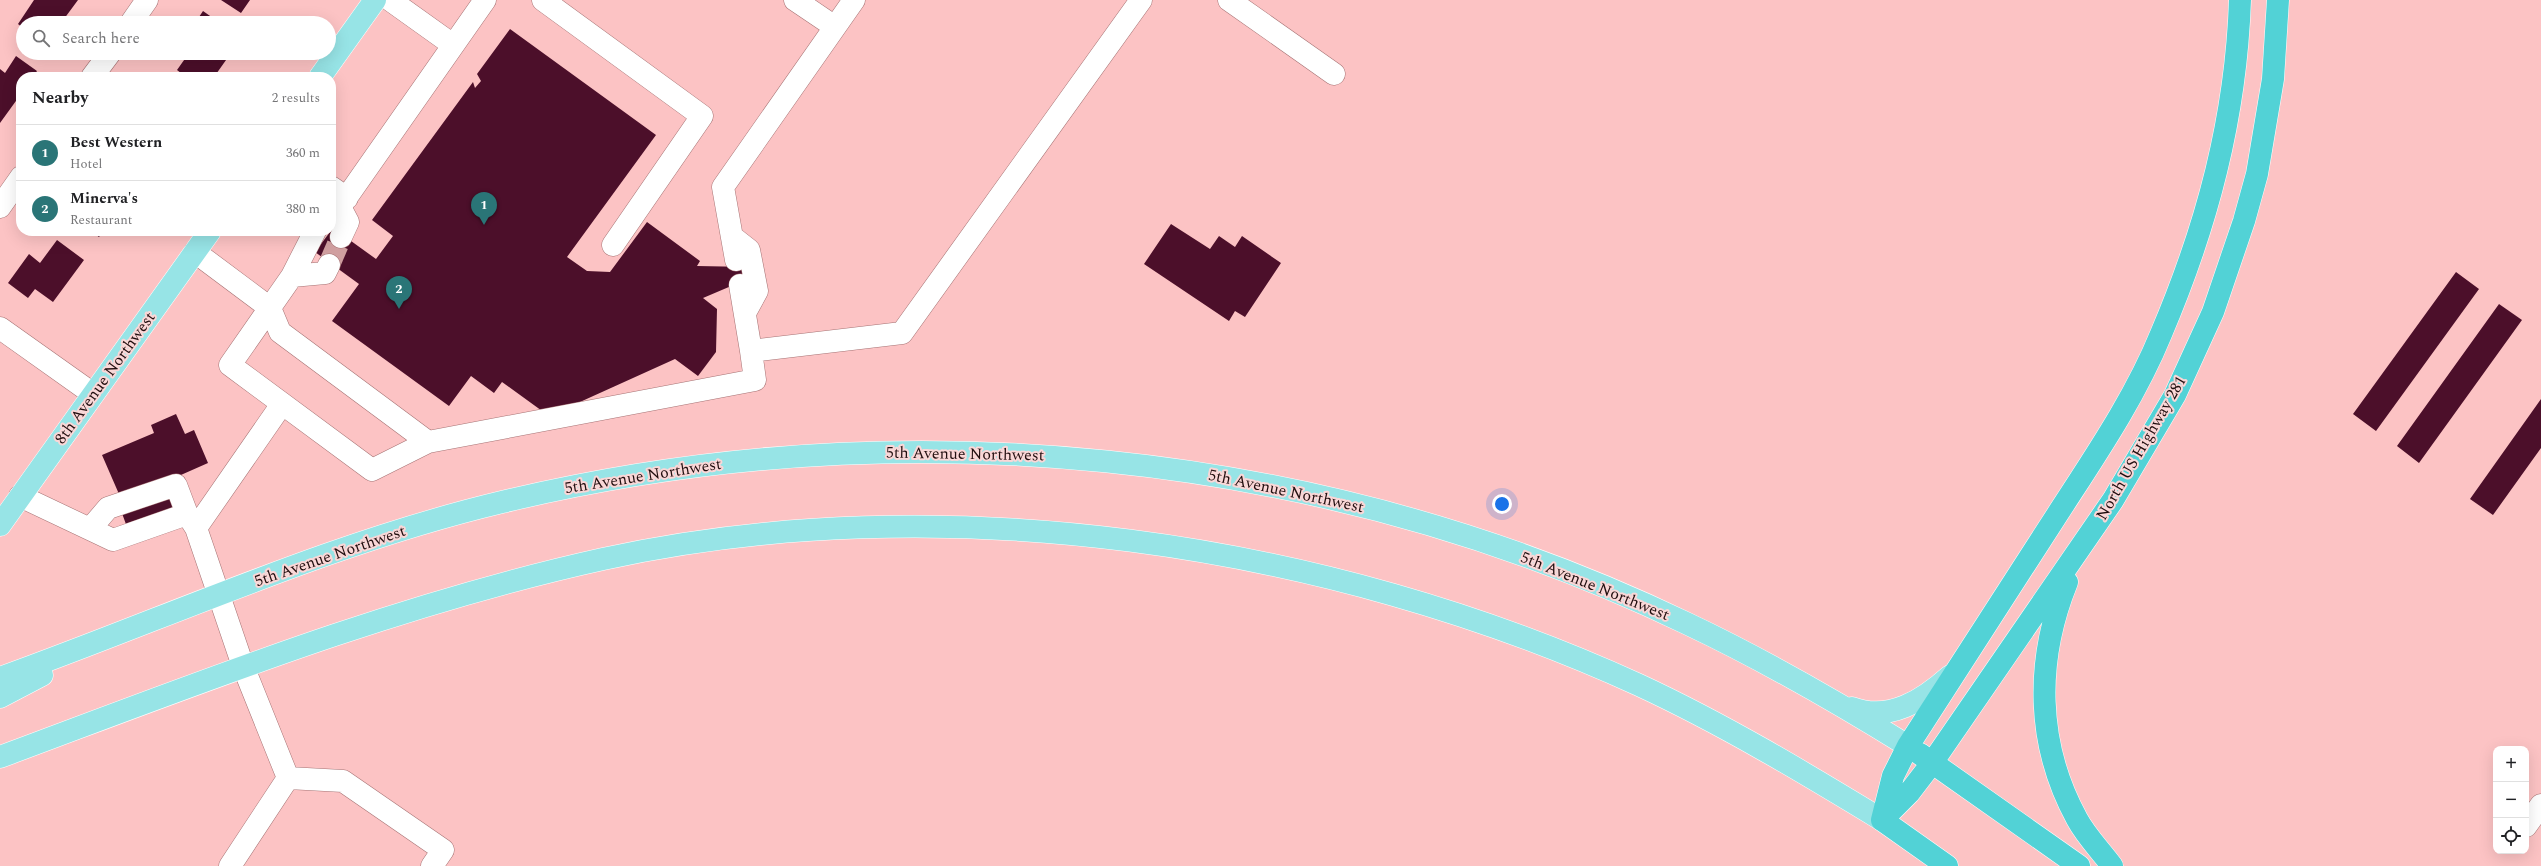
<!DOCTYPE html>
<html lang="en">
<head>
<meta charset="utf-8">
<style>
  :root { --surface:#fff; --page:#f6f6f6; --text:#202124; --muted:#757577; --line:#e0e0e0; --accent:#2a7577 }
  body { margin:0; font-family:Spectral,serif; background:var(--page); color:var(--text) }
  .controls { position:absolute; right:12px; bottom:12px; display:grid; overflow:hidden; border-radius:8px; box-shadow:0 4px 16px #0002 }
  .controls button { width:36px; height:36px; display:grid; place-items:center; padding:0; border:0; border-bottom:1px solid var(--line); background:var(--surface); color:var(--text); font:20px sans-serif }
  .you { position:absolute; left:1502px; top:504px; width:14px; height:14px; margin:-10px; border:3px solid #fff; border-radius:50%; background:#1a73e8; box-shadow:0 0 0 6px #1a73e833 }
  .badge { display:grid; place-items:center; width:26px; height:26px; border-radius:50%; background:var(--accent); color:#fff; font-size:13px; font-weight:700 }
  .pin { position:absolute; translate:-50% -33px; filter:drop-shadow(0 1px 2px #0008) }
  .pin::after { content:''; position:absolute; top:21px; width:14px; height:12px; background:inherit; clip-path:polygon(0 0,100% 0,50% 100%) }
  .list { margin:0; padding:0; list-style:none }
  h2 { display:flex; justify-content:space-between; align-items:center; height:52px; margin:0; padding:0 16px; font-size:17px }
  h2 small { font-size:13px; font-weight:400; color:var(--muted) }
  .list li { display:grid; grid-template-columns:26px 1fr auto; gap:12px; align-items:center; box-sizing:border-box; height:56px; padding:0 16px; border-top:1px solid var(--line) }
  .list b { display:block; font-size:15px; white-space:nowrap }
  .list p { margin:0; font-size:13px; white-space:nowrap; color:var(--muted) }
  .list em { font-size:13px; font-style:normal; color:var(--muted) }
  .icon { flex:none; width:22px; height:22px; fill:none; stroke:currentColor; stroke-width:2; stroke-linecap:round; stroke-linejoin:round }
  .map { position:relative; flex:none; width:2541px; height:866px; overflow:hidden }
  .search { position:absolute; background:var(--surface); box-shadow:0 4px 16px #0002; left:16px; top:16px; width:320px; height:44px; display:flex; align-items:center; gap:10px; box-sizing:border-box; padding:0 14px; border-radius:22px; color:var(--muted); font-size:15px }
  .panel { position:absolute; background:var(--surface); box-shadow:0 4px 16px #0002; left:16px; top:72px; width:320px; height:164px; border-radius:16px }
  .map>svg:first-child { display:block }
</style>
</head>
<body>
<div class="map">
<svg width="2541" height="866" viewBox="0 0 2541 866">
  <rect width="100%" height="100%" fill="#fcc3c4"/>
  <path fill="#4c0f2a" d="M34,0H78L61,23H23V28L18,24Z
    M221,0H250L241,13Z
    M203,11L220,23H195Z
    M510,29L656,135L567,257L587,271L610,272L647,222L700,261L697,266L750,267V278L703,298L717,309L716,352L698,376L675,359L549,416L502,382L494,393L471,376L449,406L332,321L359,284L315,252L333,228L376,259L393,236L372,220L473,82L475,88L481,81L477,74Z
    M41,53H50L47,57Z
    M189,53H231L214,77H186L177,70Z
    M16,56L37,71L33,77H21V94L0,123V69L5,73Z
    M1171,224L1210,249L1219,236L1235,247L1242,236L1281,263L1245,317L1235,311L1229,321L1144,264Z
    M91,231H103L99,237Z
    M57,240L84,260L53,302L35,289L28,298L8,283L29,254L40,263Z
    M2456,272L2479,289L2376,431L2353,414Z
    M2499,304L2522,320L2419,463L2397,446Z
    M2541,399V448L2493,515L2470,499Z
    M176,414L185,434L194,430L208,463L122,501L102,455L154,433L151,425Z
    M170,488L177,509L127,527L119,505Z"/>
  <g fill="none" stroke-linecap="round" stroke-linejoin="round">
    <path stroke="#d09fa0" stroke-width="22" stroke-dasharray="22 11" stroke-linecap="butt" d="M329,265L341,237"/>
    <g stroke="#a67374" stroke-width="23">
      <path id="minor" d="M390,0L453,45
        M543,0L702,116L613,245
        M795,0L835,27
        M1229,0L1334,74
        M131,23L147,0
        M92,77L110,53
        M331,187L347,198
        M0,207L21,177
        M340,207L348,222L341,237
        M331,214L340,207L485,0
        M315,231L292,276L230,365L372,470L428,442
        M735,239L749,250L757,291L745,313
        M195,252L270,308L280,332L428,442L755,380L751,351
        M736,260L723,187L854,0
        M292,276L325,273L329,265
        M740,285L751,351L902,333L1141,0
        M0,328L93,394
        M282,404L196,528L243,666L288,778L343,781L443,850L432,866
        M20,496L113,540L187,514L196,528
        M90,529L108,508L176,485L187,514
        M2526,826L2541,805
        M230,866L288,778"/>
    </g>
    <g stroke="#fff" stroke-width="23">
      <path id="major" d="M320,77L375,0
        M0,525L210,231
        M0,678C167,618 330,543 502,502C897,407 1322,448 1688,624C1764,660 1837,702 1908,746
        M0,697L42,675
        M1852,708C1890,722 1923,700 1950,676
        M0,757C199,683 395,605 603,559C941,485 1326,542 1639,685C1723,724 1803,772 1882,820"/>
    </g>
    <g stroke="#fff" stroke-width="23">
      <path id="highway" d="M2067,582C2035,661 2036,744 2077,819C2086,836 2101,851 2112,866
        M1920,754L2079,866
        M1882,820L1909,793L1932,763L2113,500L2175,395L2213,312L2244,221L2257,174L2273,79L2278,0
        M1882,820L1893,776L1908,746C1957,670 2006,594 2055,518C2093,459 2134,400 2161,334C2207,226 2236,118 2240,0
        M1882,820L1947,866"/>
    </g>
    <use href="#minor" stroke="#fff" stroke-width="22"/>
    <use href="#major" stroke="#97e4e6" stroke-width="22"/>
    <use href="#highway" stroke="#52d2d6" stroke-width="22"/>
  </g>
  <g text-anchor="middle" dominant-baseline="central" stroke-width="4" stroke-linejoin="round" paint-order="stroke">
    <g font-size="16" fill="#210e0f" stroke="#fad7d7">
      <text transform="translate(105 378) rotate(-54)">8th Avenue Northwest</text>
      <text transform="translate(2141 448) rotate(-60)">North US Highway 281</text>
      <text transform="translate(965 454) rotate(1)">5th Avenue Northwest</text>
      <text transform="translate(643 476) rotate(-9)">5th Avenue Northwest</text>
      <text transform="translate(1286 491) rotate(12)">5th Avenue Northwest</text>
      <text transform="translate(330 556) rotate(-19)">5th Avenue Northwest</text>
      <text transform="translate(1595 586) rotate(22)">5th Avenue Northwest</text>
    </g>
  </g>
</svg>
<div class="controls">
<button>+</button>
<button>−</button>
<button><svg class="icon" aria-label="locate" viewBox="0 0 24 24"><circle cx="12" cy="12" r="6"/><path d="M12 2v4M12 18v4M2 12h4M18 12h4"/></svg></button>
</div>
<div class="you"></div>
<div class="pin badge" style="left:484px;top:225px">1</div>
<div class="pin badge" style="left:399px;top:309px">2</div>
<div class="search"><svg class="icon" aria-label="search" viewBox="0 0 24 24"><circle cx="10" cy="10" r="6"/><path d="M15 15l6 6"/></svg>Search here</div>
<section class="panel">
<h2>Nearby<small>2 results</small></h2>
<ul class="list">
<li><span class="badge">1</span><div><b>Best Western</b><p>Hotel</p></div><em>360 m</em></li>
<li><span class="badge">2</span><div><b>Minerva's</b><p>Restaurant</p></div><em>380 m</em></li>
</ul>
</section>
</div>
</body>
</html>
